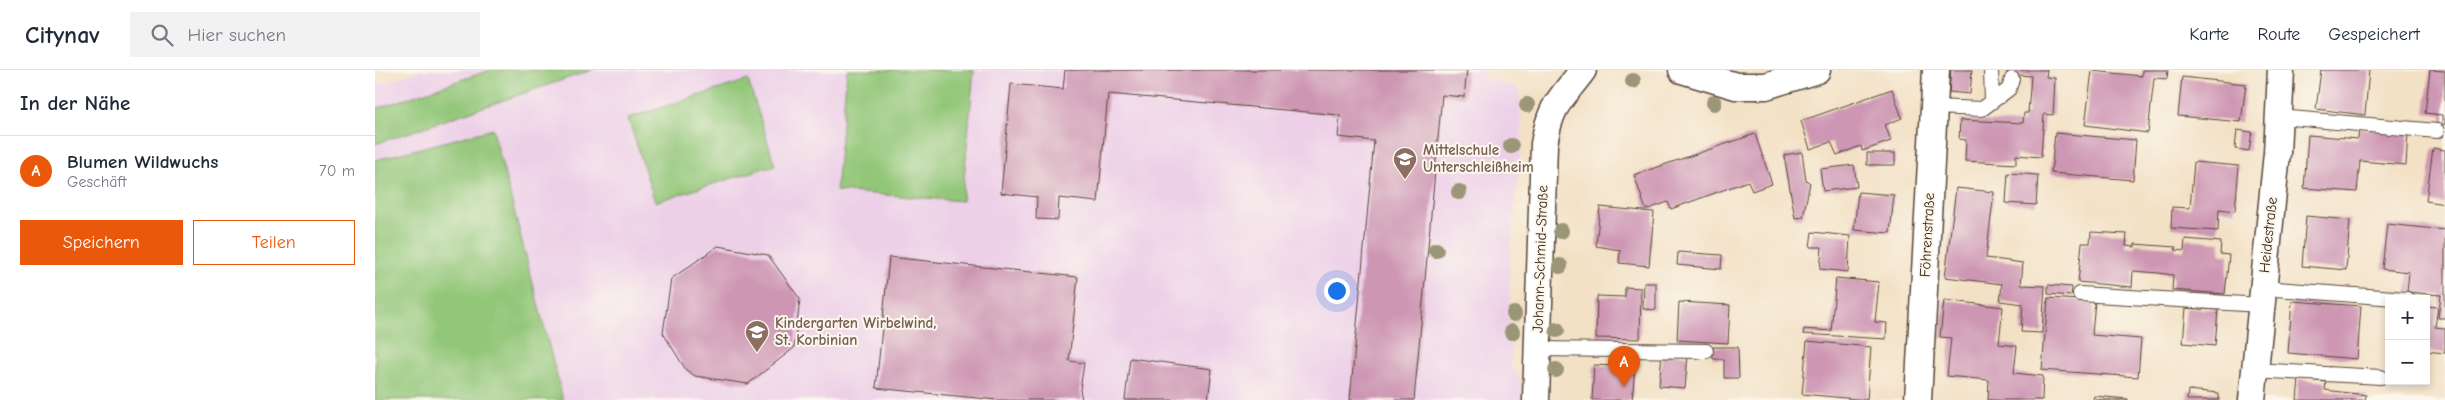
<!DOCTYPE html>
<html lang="de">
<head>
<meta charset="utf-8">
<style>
  :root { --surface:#fff; --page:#f2f2f3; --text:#1f2937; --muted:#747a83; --line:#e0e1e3; --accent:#ea580c }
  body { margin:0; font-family:"Comic Neue",sans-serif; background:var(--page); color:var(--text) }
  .controls { position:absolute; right:15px; bottom:15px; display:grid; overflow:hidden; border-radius:0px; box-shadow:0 2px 8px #0003 }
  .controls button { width:45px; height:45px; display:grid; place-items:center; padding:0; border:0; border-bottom:1px solid var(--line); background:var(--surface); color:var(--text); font:25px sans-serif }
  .you { position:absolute; left:961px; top:220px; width:18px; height:18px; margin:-12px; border:4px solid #fff; border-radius:50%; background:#1a73e8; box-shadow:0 0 0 8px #1a73e833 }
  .badge { display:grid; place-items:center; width:32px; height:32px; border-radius:50%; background:var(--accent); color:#fff; font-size:16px; font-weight:700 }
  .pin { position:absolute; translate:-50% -41px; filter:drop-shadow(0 1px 2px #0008) }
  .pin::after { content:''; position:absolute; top:26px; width:18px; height:15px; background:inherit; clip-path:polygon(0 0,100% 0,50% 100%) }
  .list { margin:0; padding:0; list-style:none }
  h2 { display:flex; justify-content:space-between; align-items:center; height:65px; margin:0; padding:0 20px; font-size:21px }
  h2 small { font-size:16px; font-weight:400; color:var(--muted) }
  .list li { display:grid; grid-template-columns:32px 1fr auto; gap:15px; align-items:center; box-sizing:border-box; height:70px; padding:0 20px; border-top:1px solid var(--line) }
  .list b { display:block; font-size:19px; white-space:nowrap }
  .list p { margin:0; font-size:16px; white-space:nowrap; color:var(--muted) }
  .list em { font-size:16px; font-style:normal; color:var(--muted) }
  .actions { display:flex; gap:10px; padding:15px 20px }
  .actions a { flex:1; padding:11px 0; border:1px solid var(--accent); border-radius:0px; text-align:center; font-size:18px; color:var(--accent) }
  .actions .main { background:var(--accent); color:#fff }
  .icon { flex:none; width:28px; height:28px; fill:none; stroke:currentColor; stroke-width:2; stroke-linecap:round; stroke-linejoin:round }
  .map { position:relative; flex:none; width:2070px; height:330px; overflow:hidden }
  header { display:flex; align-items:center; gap:30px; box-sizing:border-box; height:70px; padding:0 25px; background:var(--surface); border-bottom:1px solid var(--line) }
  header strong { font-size:24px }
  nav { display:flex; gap:28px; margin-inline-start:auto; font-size:18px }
  .search { width:350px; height:45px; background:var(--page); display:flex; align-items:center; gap:12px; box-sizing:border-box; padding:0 18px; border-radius:0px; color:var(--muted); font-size:19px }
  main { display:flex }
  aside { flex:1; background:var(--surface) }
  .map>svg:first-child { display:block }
</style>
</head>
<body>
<header>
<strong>Citynav</strong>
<div class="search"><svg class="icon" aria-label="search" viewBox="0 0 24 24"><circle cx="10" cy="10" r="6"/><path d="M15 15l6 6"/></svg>Hier suchen</div>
<nav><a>Karte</a><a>Route</a><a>Gespeichert</a></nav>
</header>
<main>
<aside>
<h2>In der Nähe<small></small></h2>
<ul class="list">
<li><span class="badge">A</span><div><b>Blumen Wildwuchs</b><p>Geschäft</p></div><em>70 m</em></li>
</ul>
<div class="actions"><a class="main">Speichern</a><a>Teilen</a></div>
</aside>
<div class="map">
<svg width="2070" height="330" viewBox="0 0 2070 330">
  <rect width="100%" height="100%" fill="#fbf7ec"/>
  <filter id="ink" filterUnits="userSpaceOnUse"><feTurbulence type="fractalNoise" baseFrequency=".02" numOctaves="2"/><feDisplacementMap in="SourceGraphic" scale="10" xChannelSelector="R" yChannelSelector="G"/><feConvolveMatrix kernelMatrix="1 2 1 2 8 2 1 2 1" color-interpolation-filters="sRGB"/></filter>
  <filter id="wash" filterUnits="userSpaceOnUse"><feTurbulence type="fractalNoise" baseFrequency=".0096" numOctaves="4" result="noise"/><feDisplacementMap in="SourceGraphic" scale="20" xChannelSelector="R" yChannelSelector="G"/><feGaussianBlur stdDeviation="1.12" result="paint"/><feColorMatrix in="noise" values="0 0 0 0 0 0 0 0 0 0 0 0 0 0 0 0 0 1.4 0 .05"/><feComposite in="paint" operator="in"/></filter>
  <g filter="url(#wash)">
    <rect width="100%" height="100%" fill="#f3e1c6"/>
    <path fill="#edd0e8" d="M48,0H1108L1110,9L1144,18L1147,64L1134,197L1136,299L1140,300L1148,314L1147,330H0V16Z"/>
    <path fill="#92c678" stroke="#66784b" d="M115,0H217L0,74V39Z
      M472,0H599L587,131L461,121Z
      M373,10L400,95L280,132L253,48Z
      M118,59L188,330H0V90Z"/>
    <g id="blocks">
      <path fill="#cd96b3" d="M690,0H1092L1089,27L1067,25L1039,330H975L999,71L963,67L965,45L733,24L723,132L684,128L683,150L661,149L662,127L626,123L636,14L688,19Z
        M1576,0H1597L1595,24L1574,22Z
        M1632,0H1672L1671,7L1680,8L1678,45L1669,44L1666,87L1641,85V94L1590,91L1591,70L1584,69L1585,50L1648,53L1649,43H1653L1656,6L1632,4Z
        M1767,0H1793L1792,9L1779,8L1773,63L1710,55L1717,1L1767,6Z
        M1946,0H1994L1990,45L1941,39Z
        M2055,0L2070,1V55L2067,54V45L2050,43Z
        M1807,7L1871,14L1866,52L1803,46Z
        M1517,19L1527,48L1510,55L1516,71L1487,81L1486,76L1462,85L1456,72L1435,79L1426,51Z
        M1984,58L2033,62L2031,95L1985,91L1982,122L1929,118L1933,65L1983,69Z
        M1862,60L1877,62L1874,81L1860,79Z
        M1680,63L1761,70L1758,110L1676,103Z
        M1380,64L1397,114L1377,121L1373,111L1296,139L1293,132L1271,140L1259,105Z
        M2058,78L2070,80V134L2051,131Z
        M1427,82L1431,110L1435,113L1428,147L1420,148L1409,85Z
        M1492,83H1520V95H1492Z
        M1819,92L1864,96L1860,141L1844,139L1843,161L1796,158L1797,137L1815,138Z
        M1479,95L1482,117L1448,121L1445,99Z
        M1633,103L1663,105L1661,135L1631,133Z
        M1581,118L1619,122L1611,188L1648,193L1646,215L1670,216L1667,263L1646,262L1648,234L1625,231L1627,214L1570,207Z
        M1483,122L1519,125L1515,163L1479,160Z
        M1225,137L1279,142L1274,196L1244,193L1245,180L1221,176Z
        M1931,146L1975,150L1971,200L1927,196Z
        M2012,154L2070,160V248H2063L2066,225L2032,222L2034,202L2007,199Z
        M1437,162L1475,166L1473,202L1445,199L1447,177H1435Z
        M1716,162L1752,164L1751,176L1760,177V174L1773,175L1801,177L1800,180L1809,181L1810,169L1846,172L1845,184L1854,185L1850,224L1797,220L1798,205L1784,203L1758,201L1757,217L1703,212L1707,173H1715Z
        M343,176L393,185L425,229L419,278L373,314L320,306L311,300L288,263L296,209Z
        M1303,182L1347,185L1346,199L1302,195Z
        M514,187L703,207L694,291L709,293L705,320L707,330H622L501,318Z
        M1461,208L1504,212L1500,252L1512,253L1511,269L1428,264L1429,259L1456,261Z
        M1269,213H1281V240L1268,239Z
        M1673,215L1697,217L1696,226L1673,224Z
        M1250,217L1266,218L1265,269L1221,268L1222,226L1250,227Z
        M1673,228L1720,231L1717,265L1766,269L1763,307L1667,300Z
        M1569,230L1628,237L1624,274L1642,276L1639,303L1668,306L1667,330H1613L1614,310L1572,306L1576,268L1565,267Z
        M1917,231L1986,236L1982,289L1913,283Z
        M1304,232L1355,235L1353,273L1302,270Z
        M2051,236L2063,237L2060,257L2070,258V283L2051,281Z
        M1811,238L1843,240L1840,276L1808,273Z
        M1432,271L1496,277L1492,330L1427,324Z
        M1338,277H1363L1364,308H1349V289H1338Z
        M1287,283L1313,285L1310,318L1284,316Z
        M755,288L837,299L833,330H750Z
        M1219,295L1260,297L1257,330H1217Z
        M1924,309L1951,312L1950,320L1991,325L1990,330H1922Z
        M1813,320L1844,323V330H1812Z
        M1719,326L1753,329V330H1718Z"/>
    </g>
  </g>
  <g filter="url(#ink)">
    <use href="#blocks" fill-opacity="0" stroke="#574537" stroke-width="1"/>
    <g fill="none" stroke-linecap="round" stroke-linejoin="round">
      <g stroke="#574537" stroke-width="16">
        <path id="lane" d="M1616,0L1617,31
          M1559,37L1607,39L1634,19L1637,9
          M1904,47L2062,61
          M1888,218L2032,229
          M1705,224L1886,235
          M1163,279L1331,281
          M1879,300L2006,307"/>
      </g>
      <g stroke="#574537" stroke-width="29">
        <path id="street" d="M1307,0L1361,16H1391L1442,0
          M1161,330L1169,74C1176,33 1185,31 1208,0
          M1543,330L1561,0
          M1877,330L1902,83L1906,0"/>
      </g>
      <use href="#lane" stroke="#fff" stroke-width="14"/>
      <use href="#street" stroke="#fff" stroke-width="26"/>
    </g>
    <g fill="#9c9678">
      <circle cx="1258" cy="11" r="8"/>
      <circle cx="1339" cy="33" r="8"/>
      <circle cx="1152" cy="35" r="8"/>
      <circle cx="1136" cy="76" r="8"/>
      <circle cx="1084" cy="122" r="8"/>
      <circle cx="1186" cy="161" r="8"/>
      <circle cx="1061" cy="180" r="8"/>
      <circle cx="1185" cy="196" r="8"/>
      <circle cx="1139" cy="244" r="8"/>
      <circle cx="1182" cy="260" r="8"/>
      <circle cx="1137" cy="262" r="8"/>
      <circle cx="1181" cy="300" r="8"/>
    </g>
  </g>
  <defs>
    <g id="school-pin" transform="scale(1.25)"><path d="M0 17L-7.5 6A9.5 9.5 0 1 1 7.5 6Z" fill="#8d6e63" stroke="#fbf7ec"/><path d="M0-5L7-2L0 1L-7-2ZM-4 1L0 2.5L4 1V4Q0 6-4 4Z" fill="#fff"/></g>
  </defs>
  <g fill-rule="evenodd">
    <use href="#school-pin" x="1030" y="89"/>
    <use href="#school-pin" x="382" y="262"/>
  </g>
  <g text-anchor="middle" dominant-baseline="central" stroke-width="4" stroke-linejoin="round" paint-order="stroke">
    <g font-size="15" font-weight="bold" fill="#785e54" stroke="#fbf7ec" text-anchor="start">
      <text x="1048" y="80">Mittelschule<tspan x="1048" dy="17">Unterschleißheim</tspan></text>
      <text x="400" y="253">Kindergarten Wirbelwind,<tspan x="400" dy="17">St. Korbinian</tspan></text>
    </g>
    <g font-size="15" fill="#3b2a1e" stroke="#fbf7ec">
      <text transform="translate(1552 165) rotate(-87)">Föhrenstraße</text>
      <text transform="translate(1893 165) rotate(-84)">Heidestraße</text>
      <text transform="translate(1165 189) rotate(-88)">Johann-Schmid-Straße</text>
    </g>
  </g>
</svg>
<div class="controls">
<button>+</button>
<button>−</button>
</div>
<div class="you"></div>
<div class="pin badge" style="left:1249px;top:317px">A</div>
</div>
</main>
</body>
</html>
